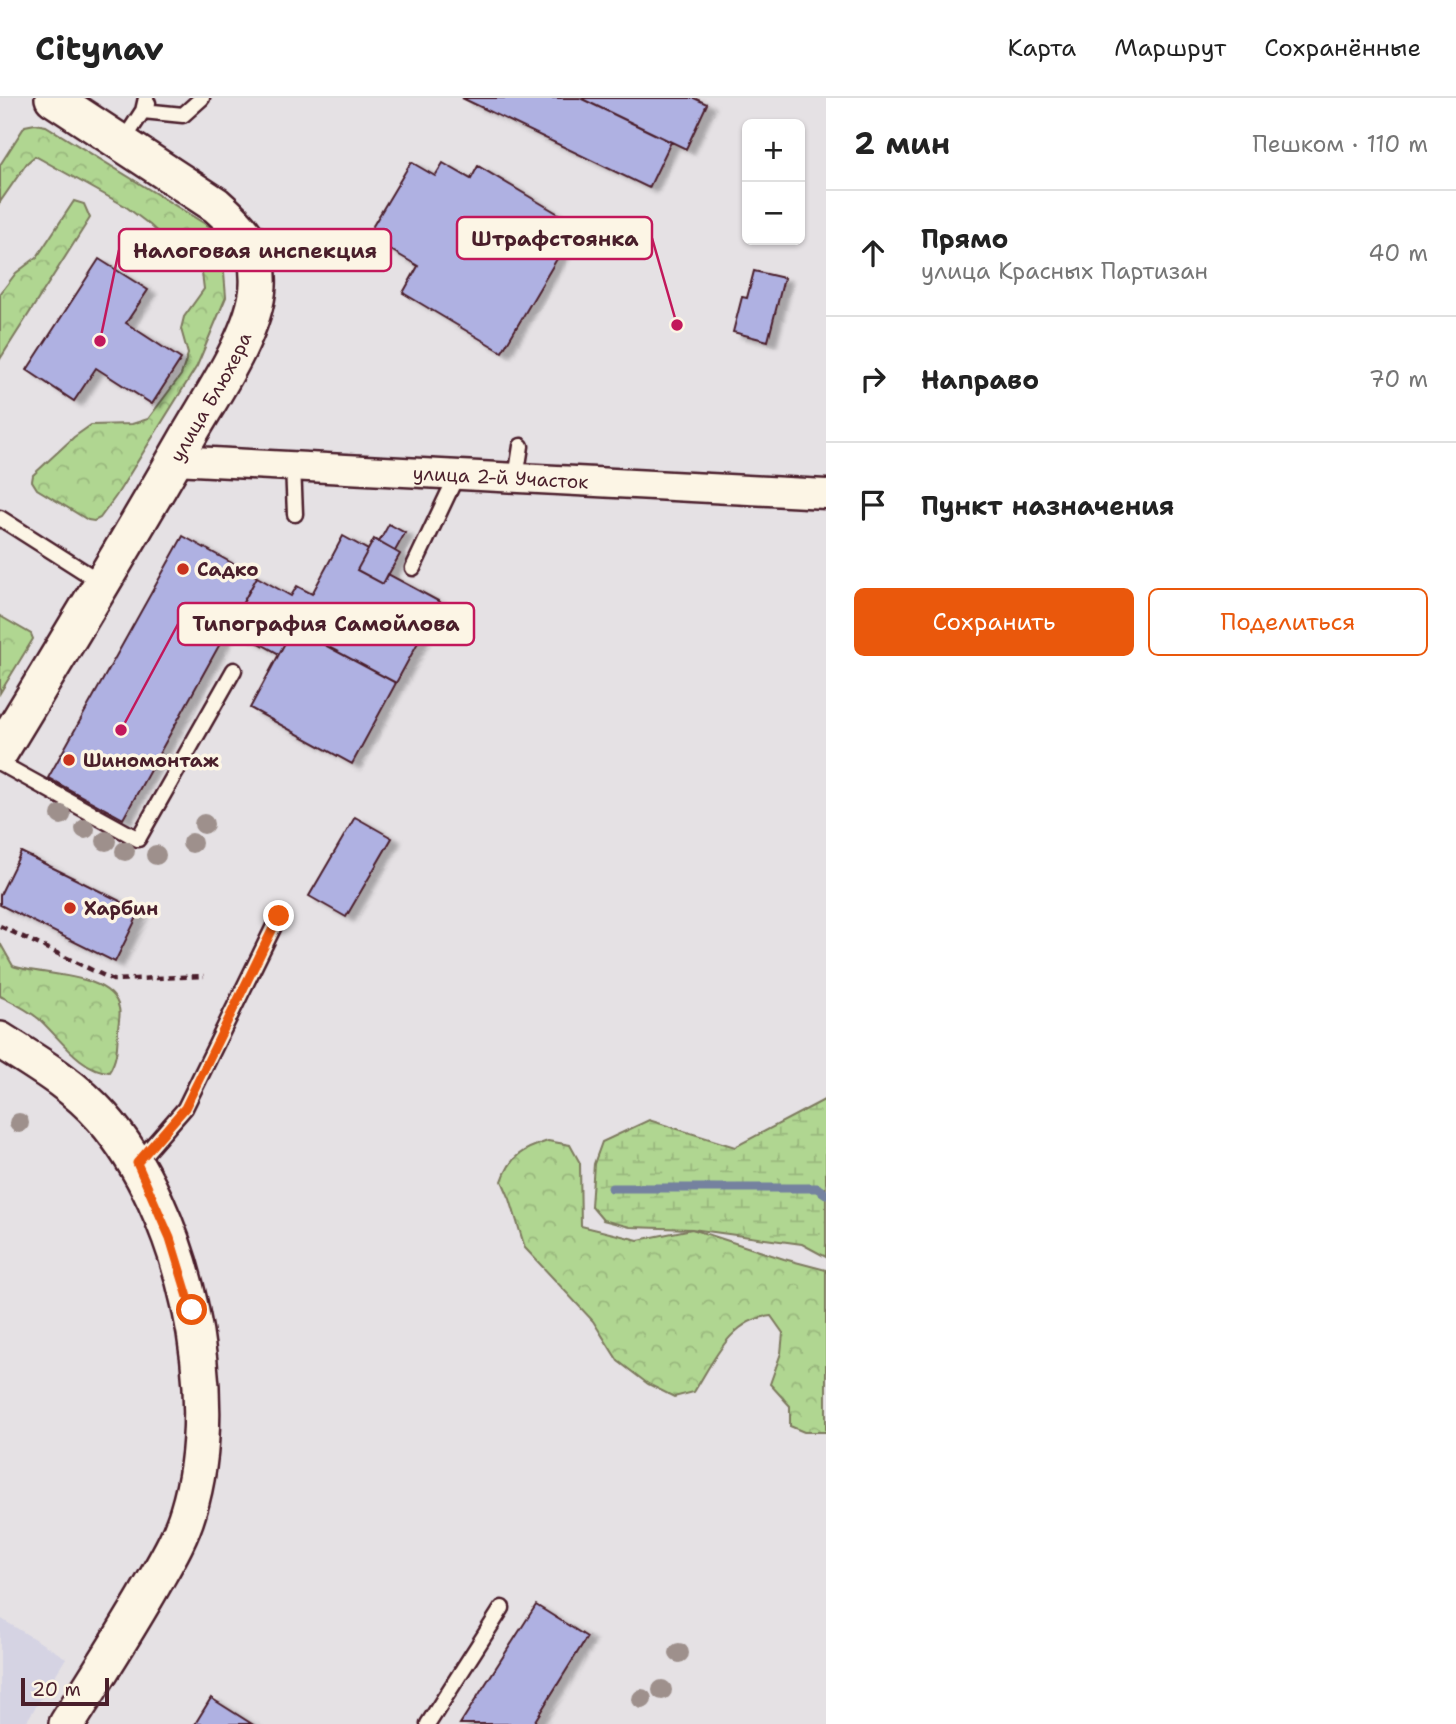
<!DOCTYPE html>
<html lang="ru">
<head>
<meta charset="utf-8">
<style>
  :root { --surface:#fff; --page:#f2f2f2; --text:#222; --muted:#767676; --line:#e0e0e0; --accent:#ea580c }
  body { margin:0; font-family:"Shantell Sans",sans-serif; background:var(--page); color:var(--text) }
  .controls { position:absolute; right:21px; top:21px; display:grid; overflow:hidden; border-radius:10px; box-shadow:0 2px 5px #0004 }
  .controls button { width:63px; height:63px; display:grid; place-items:center; padding:0; border:0; border-bottom:2px solid var(--line); background:var(--surface); color:var(--text); font:35px sans-serif }
  .scale { position:absolute; left:21px; bottom:18px; width:88px; box-sizing:border-box; padding-left:7px; border:4px solid #4a1f2b; border-top:0; font-size:19px; line-height:24px; white-space:nowrap; color:#4a1f2b; -webkit-text-stroke:5px #fcf5e5; paint-order:stroke }
  .stop { position:absolute; width:21px; height:21px; margin:-16px; border:5px solid #ea580c; border-radius:50%; background:#fff }
  .stop.end { background:#ea580c; border-color:#fff; box-shadow:0 2px 7px #0008 }
  .list { margin:0; padding:0; list-style:none }
  h2 { display:flex; justify-content:space-between; align-items:center; height:91px; margin:0; padding:0 28px; font-size:30px }
  h2 small { font-size:23px; font-weight:400; color:var(--muted) }
  .list li { display:grid; grid-template-columns:46px 1fr auto; gap:21px; align-items:center; box-sizing:border-box; height:126px; padding:0 28px; border-top:2px solid var(--line) }
  .list b { display:block; font-size:26px; white-space:nowrap }
  .list p { margin:0; font-size:23px; white-space:nowrap; color:var(--muted) }
  .list em { font-size:23px; font-style:normal; color:var(--muted) }
  .actions { display:flex; gap:14px; padding:21px 28px }
  .actions a { flex:1; padding:16px 0; border:2px solid var(--accent); border-radius:10px; text-align:center; font-size:24px; color:var(--accent) }
  .actions .main { background:var(--accent); color:#fff }
  .icon { flex:none; width:38px; height:38px; fill:none; stroke:currentColor; stroke-width:2; stroke-linecap:round; stroke-linejoin:round }
  .map { position:relative; flex:none; width:826px; height:1626px; overflow:hidden }
  header { display:flex; align-items:center; gap:42px; box-sizing:border-box; height:98px; padding:0 35px; background:var(--surface); border-bottom:2px solid var(--line) }
  header strong { font-size:33px }
  nav { display:flex; gap:38px; margin-inline-start:auto; font-size:24px }
  main { display:flex }
  aside { flex:1; background:var(--surface) }
  .map>svg:first-child { display:block }
</style>
</head>
<body>
<header>
<strong>Citynav</strong>
<nav><a>Карта</a><a>Маршрут</a><a>Сохранённые</a></nav>
</header>
<main>
<div class="map">
<svg width="826" height="1626" viewBox="0 0 826 1626">
  <defs>
    <pattern id="forest-crowns" width="20" height="18" patternUnits="userSpaceOnUse" patternTransform="scale(1.75)"><rect width="20" height="18" fill="#b0d691"/><path d="M2 6a3 3 0 1 1 6 0M12 15a3 3 0 1 1 6 0" fill="none" stroke="#99b77d"/></pattern>
    <pattern id="wetland-marsh" width="20" height="14" patternUnits="userSpaceOnUse" patternTransform="scale(1.75)"><rect width="20" height="14" fill="#b0d691"/><path d="M1 5h8M5 5V1M11 12h8M15 12V8" fill="none" stroke="#99b77d"/></pattern>
    <filter id="shadow"><feDropShadow dx="8" dy="4.5" stdDeviation="2" flood-color="#0004"/></filter>
  </defs>
  <rect width="100%" height="100%" fill="#e5e1e4"/>
  <filter id="ink" filterUnits="userSpaceOnUse"><feTurbulence type="fractalNoise" baseFrequency=".0143" numOctaves="2"/><feDisplacementMap in="SourceGraphic" scale="14" xChannelSelector="R" yChannelSelector="G"/><feConvolveMatrix kernelMatrix="1 2 1 2 8 2 1 2 1" color-interpolation-filters="sRGB"/></filter>
  <g filter="url(#ink)">
    <path fill="#d5d3e3" d="M0,1520L66,1560L25,1626H0Z"/>
    <path fill="url(#forest-crowns)" stroke="#7d7a5e" stroke-width="2" d="M35,26L46,28L210,129L222,151L226,199L197,268L116,398L100,420L94,423L88,422L37,391L32,383L33,377L74,339L91,327L132,326L148,321L181,277L188,256L181,231L184,219L204,191L202,175L150,127L125,108L35,58L27,65L0,104V67L25,28Z
      M74,103L84,106L90,120L0,261V196L16,175L37,159Z
      M0,518L31,536L33,541L0,595Z
      M0,845L13,868C40,878 112,874 119,910C121,917 118,925 118,932C117,947 118,960 109,974C81,973 59,939 39,921C27,911 14,905 0,898Z
      M548,1043L570,1047L580,1065L581,1128L638,1142L692,1131L784,1161L826,1172V1334H804L790,1328V1308L770,1286L781,1255L783,1235L771,1218C731,1220 713,1264 694,1294L674,1299L648,1286L618,1263L593,1223L525,1150L510,1101L502,1083C511,1057 523,1051 548,1043Z"/>
    <path fill="url(#wetland-marsh)" stroke="#7d7a5e" stroke-width="2" d="M826,1001V1159L802,1146L692,1131L630,1129L603,1122L591,1108L594,1066L602,1044L649,1022L735,1049Z"/>
    <g fill="none" stroke-linecap="round" stroke-linejoin="round">
      <path stroke="#74829f" stroke-width="9" d="M612,1090H817L826,1096"/>
    </g>
    <path fill="#afb1e2" stroke="#4a1f2b" stroke-width="2" filter="url(#shadow)" d="M462,0H580L671,44L649,90Z
      M580,0H694L707,6L686,51Z
      M411,64L435,78L443,65L471,81L478,68L577,127L502,254L403,195L418,168L367,138Z
      M99,161L148,192L126,225L181,261L152,306L96,270L74,303L27,272Z
      M754,173L784,180L768,243L733,234L742,199L747,200Z
      M389,426L405,435L395,453L379,444Z
      M183,438L257,479L123,721L48,680Z
      M343,438L368,452L357,472L383,486L388,476L440,504L396,585L293,530L279,556L230,529L257,479L291,498L297,488L312,496Z
      M374,441L400,456L383,486L357,472Z
      M293,530L396,585L352,666L250,610Z
      M355,719L392,740L346,819L309,798Z
      M21,754L140,813L115,864L0,807V797Z
      M536,1507L587,1539L533,1626H460Z
      M211,1600L252,1626H195Z"/>
    <g fill="none" stroke-linecap="round" stroke-linejoin="round">
      <g stroke="#4a1f2b" stroke-width="19">
        <path id="service" d="M146,0L143,13L183,17L202,0
          M122,45L148,5
          M293,368L295,416
          M516,380L521,348
          M0,420L102,485
          M413,470L457,377
          M0,665L138,741L234,572
          M137,1065L185,1010L279,818
          M428,1626L502,1510"/>
      </g>
      <g stroke="#4a1f2b" stroke-width="33">
        <g id="minor">
          <path id="s1" d="M175,362L826,396"/>
        </g>
      </g>
      <g stroke="#4a1f2b" stroke-width="40">
        <g id="tertiary">
          <path id="s2" d="M0,654C64,549 128,444 189,337C212,297 255,235 258,188C260,149 244,132 216,107L53,0"/>
          <path d="M0,942C36,965 73,986 102,1019C184,1112 225,1295 188,1414C181,1438 168,1460 156,1481C128,1531 97,1578 67,1626"/>
        </g>
      </g>
      <path stroke="#4a1f2b" stroke-width="4.5" stroke-dasharray="7 5" stroke-linecap="butt" d="M0,828L113,882L204,878"/>
      <use href="#service" stroke="#fcf5e5" stroke-width="14"/>
      <use href="#minor" stroke="#fcf5e5" stroke-width="28"/>
      <use href="#tertiary" stroke="#fcf5e5" stroke-width="35"/>
    </g>
    <g fill="#9e908c">
      <circle cx="61" cy="717" r="10"/>
      <circle cx="204" cy="726" r="10"/>
      <circle cx="85" cy="731" r="10"/>
      <circle cx="106" cy="743" r="10"/>
      <circle cx="192" cy="745" r="10"/>
      <circle cx="125" cy="753" r="10"/>
      <circle cx="156" cy="757" r="10"/>
      <circle cx="19" cy="1025" r="10"/>
      <circle cx="679" cy="1555" r="10"/>
      <circle cx="662" cy="1592" r="10"/>
      <circle cx="642" cy="1601" r="10"/>
    </g>
  </g>
  <g fill="none" stroke-linecap="round" stroke-linejoin="round" filter="url(#ink)">
    <path stroke="#ea580c" stroke-width="9" d="M192,1212L170,1140L137,1065L185,1010L279,818"/>
  </g>
  <g fill="#c8321e" stroke="#fcf5e5" stroke-width="2.5">
    <circle cx="183" cy="471" r="7"/>
    <circle cx="69" cy="662" r="7"/>
    <circle cx="70" cy="810" r="7"/>
  </g>
  <g text-anchor="middle" dominant-baseline="central" stroke-width="7" stroke-linejoin="round" paint-order="stroke">
    <g font-size="19" fill="#4a1f2b" stroke="#fcf5e5">
      <text stroke="none"><textPath href="#s2" startOffset="413">улица Блюхера</textPath></text>
      <text stroke="none"><textPath href="#s1" startOffset="326">улица 2-й Участок</textPath></text>
    </g>
    <g font-size="19" font-weight="bold" fill="#4a1f2b" stroke="#fcf5e5" text-anchor="start">
      <text x="197" y="471">Садко</text>
      <text x="83" y="662">Шиномонтаж</text>
      <text x="84" y="810">Харбин</text>
    </g>
  </g>
  <path fill="none" stroke="#c2185b" stroke-width="2.5" d="M677 227L652 140M100 243L119 152M121 632L178 526"/>
  <g fill="#c2185b" stroke="#fcf5e5" stroke-width="2.5">
    <circle cx="677" cy="227" r="7"/>
    <circle cx="100" cy="243" r="7"/>
    <circle cx="121" cy="632" r="7"/>
  </g>
  <g fill="#fcf5e5" stroke="#c2185b" stroke-width="2.5">
    <rect x="457" y="119" width="195" height="42" rx="7"/>
    <rect x="119" y="131" width="272" height="42" rx="7"/>
    <rect x="178" y="505" width="296" height="42" rx="7"/>
  </g>
  <g font-size="21" text-anchor="middle" font-weight="bold" fill="#4a1f2b">
    <text x="555" y="148">Штрафстоянка</text>
    <text x="255" y="160">Налоговая инспекция</text>
    <text x="326" y="533">Типография Самойлова</text>
  </g>
</svg>
<div class="controls">
<button>+</button>
<button>−</button>
</div>
<div class="scale">20 m</div>
<div class="stop" style="left:192px;top:1212px"></div>
<div class="stop end" style="left:279px;top:818px"></div>
</div>
<aside>
<h2>2 мин<small>Пешком · 110 m</small></h2>
<ul class="list">
<li><svg class="icon" aria-label="ahead" viewBox="0 0 24 24"><path d="M12 20V5M6 11l6-6 6 6"/></svg><div><b>Прямо</b><p>улица Красных Партизан</p></div><em>40 m</em></li>
<li><svg class="icon" aria-label="right" viewBox="0 0 24 24"><path d="M7 20v-9h11M14 6l5 5-5 5"/></svg><div><b>Направо</b></div><em>70 m</em></li>
<li><svg class="icon" aria-label="arrive" viewBox="0 0 24 24"><path d="M6 21V4h12l-3 4 3 4H6"/></svg><div><b>Пункт назначения</b></div></li>
</ul>
<div class="actions"><a class="main">Сохранить</a><a>Поделиться</a></div>
</aside>
</main>
</body>
</html>
